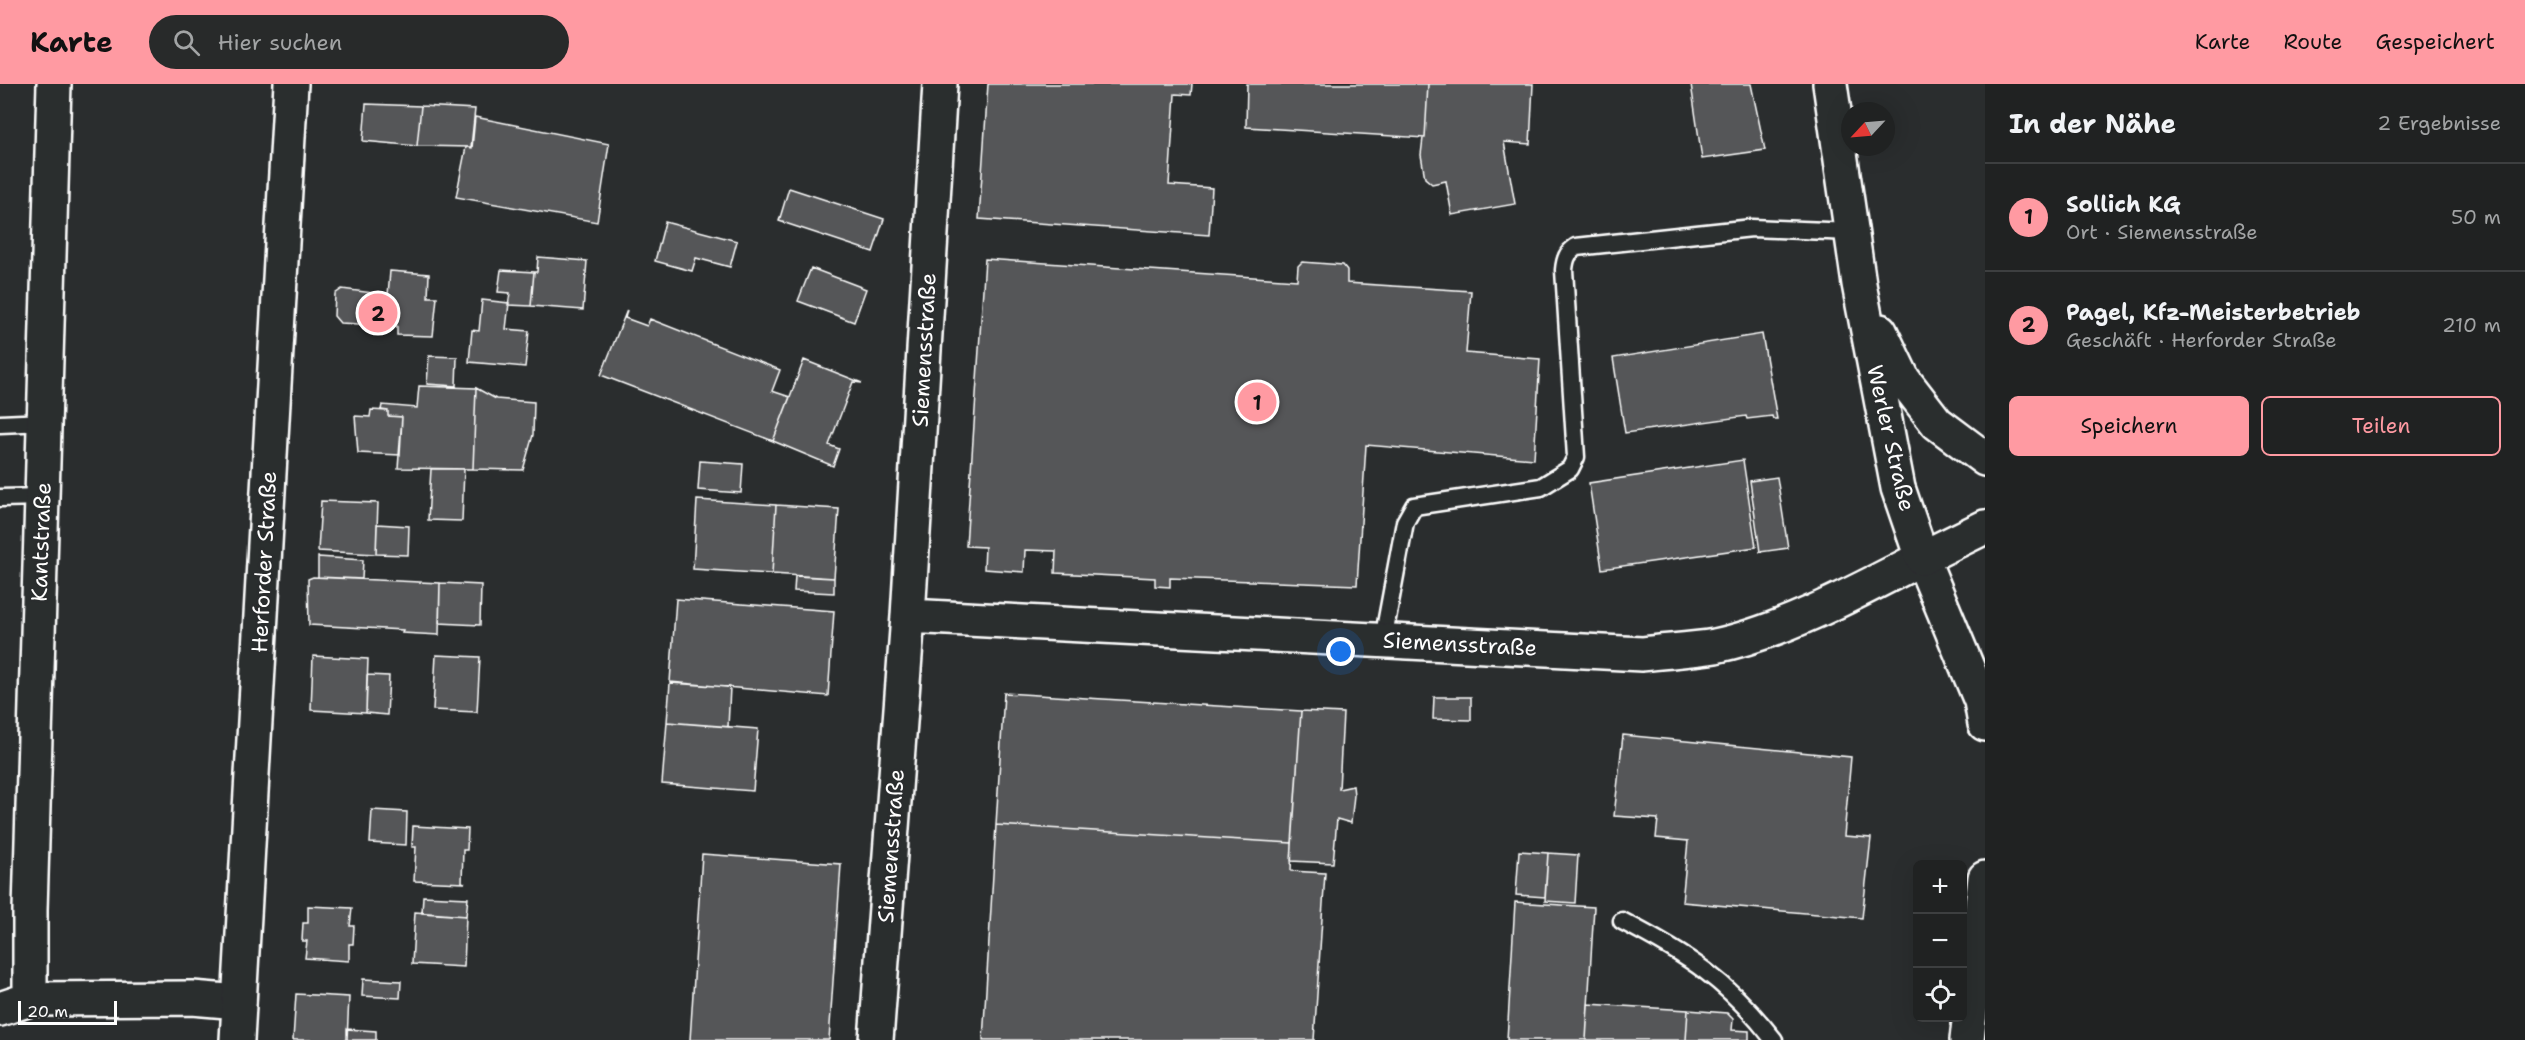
<!DOCTYPE html>
<html lang="de">
<head>
<meta charset="utf-8">
<style>
  :root { --surface:#202222; --page:#282a2a; --text:#f1f3f6; --muted:#a2a4a5; --line:#3d3f40; --accent:#ff9aa2 }
  body { margin:0; font-family:"Shantell Sans",sans-serif; background:var(--page); color:var(--text) }
  .controls { position:absolute; right:18px; bottom:18px; display:grid; overflow:hidden; border-radius:9px; box-shadow:0 6px 24px #0002 }
  .controls button { width:54px; height:54px; display:grid; place-items:center; padding:0; border:0; border-bottom:2px solid var(--line); background:var(--surface); color:var(--text); font:30px sans-serif }
  .compass { position:absolute; left:1841px; top:18px; width:54px; height:54px; border-radius:50%; background:var(--surface); box-shadow:0 6px 24px #0002; rotate:244deg }
  .scale { position:absolute; left:18px; bottom:15px; width:99px; box-sizing:border-box; padding-left:6px; border:3px solid #fff; border-top:0; font-size:16px; line-height:21px; white-space:nowrap; color:#fff; -webkit-text-stroke:4px #2a2d2e; paint-order:stroke }
  .you { position:absolute; left:1341px; top:568px; width:21px; height:21px; margin:-15px; border:4px solid #fff; border-radius:50%; background:#1a73e8; box-shadow:0 0 0 9px #1a73e833 }
  .badge { display:grid; place-items:center; width:39px; height:39px; border-radius:50%; background:var(--accent); color:#111; font-size:20px; font-weight:700 }
  .pin { position:absolute; translate:-50% -50%; border:3px solid #fff; box-shadow:0 2px 6px #0006 }
  .list { margin:0; padding:0; list-style:none }
  h2 { display:flex; justify-content:space-between; align-items:center; height:78px; margin:0; padding:0 24px; font-size:26px }
  h2 small { font-size:20px; font-weight:400; color:var(--muted) }
  .list li { display:grid; grid-template-columns:39px 1fr auto; gap:18px; align-items:center; box-sizing:border-box; height:108px; padding:0 24px; border-top:2px solid var(--line) }
  .list b { display:block; font-size:22px; white-space:nowrap }
  .list p { margin:0; font-size:20px; white-space:nowrap; color:var(--muted) }
  .list em { font-size:20px; font-style:normal; color:var(--muted) }
  .actions { display:flex; gap:12px; padding:18px 24px }
  .actions a { flex:1; padding:14px 0; border:2px solid var(--accent); border-radius:9px; text-align:center; font-size:21px; color:var(--accent) }
  .actions .main { background:var(--accent); color:#111 }
  .icon { flex:none; width:33px; height:33px; fill:none; stroke:currentColor; stroke-width:2; stroke-linecap:round; stroke-linejoin:round }
  .map { position:relative; flex:none; width:1985px; height:956px; overflow:hidden }
  header { display:flex; align-items:center; gap:36px; box-sizing:border-box; height:84px; padding:0 30px; background:var(--accent); color:#111 }
  header strong { font-size:28px }
  nav { display:flex; gap:33px; margin-inline-start:auto; font-size:21px }
  .search { width:420px; height:54px; background:var(--page); display:flex; align-items:center; gap:15px; box-sizing:border-box; padding:0 21px; border-radius:33px; color:var(--muted); font-size:22px }
  main { display:flex }
  aside { flex:1; background:var(--surface) }
  .map>svg:first-child { display:block }
</style>
</head>
<body>
<header>
<strong>Karte</strong>
<div class="search"><svg class="icon" aria-label="search" viewBox="0 0 24 24"><circle cx="10" cy="10" r="6"/><path d="M15 15l6 6"/></svg>Hier suchen</div>
<nav><a>Karte</a><a>Route</a><a>Gespeichert</a></nav>
</header>
<main>
<div class="map">
<svg width="1985" height="956" viewBox="0 0 1985 956">
  <rect width="100%" height="100%" fill="#2a2d2e"/>
  <filter id="ink" filterUnits="userSpaceOnUse"><feTurbulence type="fractalNoise" baseFrequency=".0167" numOctaves="2"/><feDisplacementMap in="SourceGraphic" scale="12" xChannelSelector="R" yChannelSelector="G"/><feConvolveMatrix kernelMatrix="1 2 1 2 8 2 1 2 1" color-interpolation-filters="sRGB"/></filter>
  <g filter="url(#ink)">
    <path fill="#555758" stroke="#fff" stroke-width="1.5" d="M988,0H1192L1191,11L1175,10L1169,101L1212,104L1209,151L979,135Z
      M1247,0H1428L1425,54L1246,43Z
      M1428,0H1533L1530,60L1504,58L1515,120L1452,131L1446,97L1432,100L1425,94L1421,71L1423,54H1425Z
      M1691,0H1751L1765,66L1702,75Z
      M366,20L421,22L417,62L363,57Z
      M421,22L475,25L471,63L417,62Z
      M475,33L609,60L597,138L456,113L466,63L472,64Z
      M789,104L884,135L873,168L779,137Z
      M665,138L737,157L730,183L696,174L692,187L655,177Z
      M538,173L587,177L583,226L531,222L534,188H537Z
      M985,175L1297,196L1298,182L1302,178L1343,181L1347,186V199L1471,207L1466,269L1540,275L1534,375L1366,361L1357,501L1170,494V503L1155,502V494L1055,489L1056,467L1025,466L1024,488L984,485L985,463L966,462Z
      M811,184L866,205L854,238L798,217Z
      M501,186L534,188L531,222L508,221L510,209L498,208Z
      M390,187L429,190L428,213H437L433,252L397,251V242L340,239L334,232L335,210L342,205L388,211Z
      M482,216L509,219L506,245L529,247L525,283L469,278L472,246L479,247Z
      M627,226L625,234L647,242L650,235L780,286L772,307L790,313L773,357L601,291Z
      M1762,250L1777,335H1773L1772,332L1747,335L1746,332L1625,349L1613,274Z
      M429,272L457,273L456,302L427,300Z
      M804,276L862,299L853,298L829,361L839,365L833,382L773,357Z
      M419,302L476,304L473,385L398,384L402,333L388,332V327L381,326L382,321L417,324Z
      M476,304L496,315L534,318L533,351L523,386L473,385Z
      M371,326L388,327V332L402,333L400,371L358,369L355,332L370,333Z
      M1743,376L1756,463L1602,485L1589,399Z
      M700,377L743,380L741,409L698,406Z
      M431,385H464L462,437L428,436Z
      M1777,393L1788,464L1760,468L1750,397Z
      M697,416L776,421L772,490L693,485Z
      M321,417L378,419L376,470L318,467Z
      M776,421L839,425L834,494L772,490Z
      M377,440L409,442L408,471L376,470Z
      M318,473L363,476L362,495L318,493Z
      M795,492L834,494V509L794,507Z
      M313,493L440,499L439,551L402,549L403,546L309,541L308,495Z
      M440,499L481,501L480,541L439,539Z
      M676,515L834,527L828,612L670,598Z
      M436,571L480,573L477,628L433,626Z
      M313,572L368,575L366,629L311,626Z
      M367,591L389,592L387,631L366,629Z
      M670,599L730,603L728,643L667,638Z
      M1004,609L1301,627L1292,759L996,741Z
      M1434,613H1471V636L1433,635Z
      M1301,627L1343,629L1339,705L1353,702L1354,711L1351,739L1337,735L1333,779L1291,777Z
      M667,638L758,645L753,707L662,700Z
      M1623,651L1851,673L1844,752L1871,754L1862,834L1682,818L1688,757L1656,754L1658,735L1614,732Z
      M372,726L407,728L406,761L370,759Z
      M996,741L1292,759L1291,787L1325,789L1314,956H983Z
      M413,742L468,745L467,766H463L462,798L465,799L414,797L416,763H412Z
      M1519,767L1548,769L1545,813L1516,811Z
      M1548,769L1578,771L1575,819L1545,817Z
      M702,770L841,780L829,956H690Z
      M423,812L468,814L466,832L422,829Z
      M1515,818L1594,823L1586,956H1507Z
      M308,822L352,824L350,842H354L353,860H349V877L305,874L307,857H302L303,839H308Z
      M415,828L466,832L464,883L412,880Z
      M363,895L401,897L400,914L362,912Z
      M296,910L349,913L347,956H293Z
      M1588,920L1688,926L1686,956H1586Z
      M1688,926L1727,929L1733,935L1732,946L1749,947V956H1686Z
      M347,945L376,947V956H347Z"/>
    <g fill="none" stroke-linecap="round" stroke-linejoin="round">
      <g stroke="#fff" stroke-width="21">
        <path id="service" d="M0,340L45,338
          M0,414L42,413
          M1383,556L1405,438L1414,422L1541,403L1570,385L1576,373L1564,186C1565,175 1567,169 1576,163L1752,144L1852,148
          M1622,837C1688,871 1728,897 1774,956"/>
      </g>
      <g stroke="#fff" stroke-width="38">
        <path id="minor" d="M908,532L1642,570C1666,567 1691,566 1715,562C1783,548 1860,506 1922,474L1981,617L1985,640
          M30,915V826L54,0
          M0,925L30,915L192,914L239,918
          M876,956L908,532L940,0
          M1967,956L1985,794"/>
      </g>
      <g stroke="#fff" stroke-width="38">
        <path id="secondary" d="M1830,0L1859,200L1898,404L1922,474L1985,443
          M1880,247L1903,295L1937,339L1985,375
          M237,956L291,0"/>
      </g>
      <use href="#service" stroke="#2a2d2e" stroke-width="16"/>
      <use href="#minor" stroke="#2a2d2e" stroke-width="33"/>
      <use href="#secondary" stroke="#2a2d2e" stroke-width="33"/>
    </g>
  </g>
  <g text-anchor="middle" dominant-baseline="central" stroke-width="5" stroke-linejoin="round" paint-order="stroke">
    <g font-size="22" fill="#fff" stroke="#2a2d2e">
      <text transform="translate(924 266) rotate(-87)">Siemensstraße</text>
      <text transform="translate(1891 354) rotate(77)">Werler Straße</text>
      <text transform="translate(41 458) rotate(-88)">Kantstraße</text>
      <text transform="translate(264 478) rotate(-87)">Herforder Straße</text>
      <text transform="translate(1460 560) rotate(3)">Siemensstraße</text>
      <text transform="translate(891 762) rotate(-86)">Siemensstraße</text>
    </g>
  </g>
</svg>
<div class="controls">
<button>+</button>
<button>−</button>
<button><svg class="icon" aria-label="locate" viewBox="0 0 24 24"><circle cx="12" cy="12" r="6"/><path d="M12 2v4M12 18v4M2 12h4M18 12h4"/></svg></button>
</div>
<svg class="compass" viewBox="-18 -18 36 36"><path d="M0-13l5 13h-10z" fill="#e53935"/><path d="M0 13l5-13h-10z" fill="#a2a4a5"/></svg>
<div class="scale">20 m</div>
<div class="you"></div>
<div class="pin badge" style="left:1257px;top:318px">1</div>
<div class="pin badge" style="left:378px;top:229px">2</div>
</div>
<aside>
<h2>In der Nähe<small>2 Ergebnisse</small></h2>
<ul class="list">
<li><span class="badge">1</span><div><b>Sollich KG</b><p>Ort · Siemensstraße</p></div><em>50 m</em></li>
<li><span class="badge">2</span><div><b>Pagel, Kfz-Meisterbetrieb</b><p>Geschäft · Herforder Straße</p></div><em>210 m</em></li>
</ul>
<div class="actions"><a class="main">Speichern</a><a>Teilen</a></div>
</aside>
</main>
</body>
</html>
